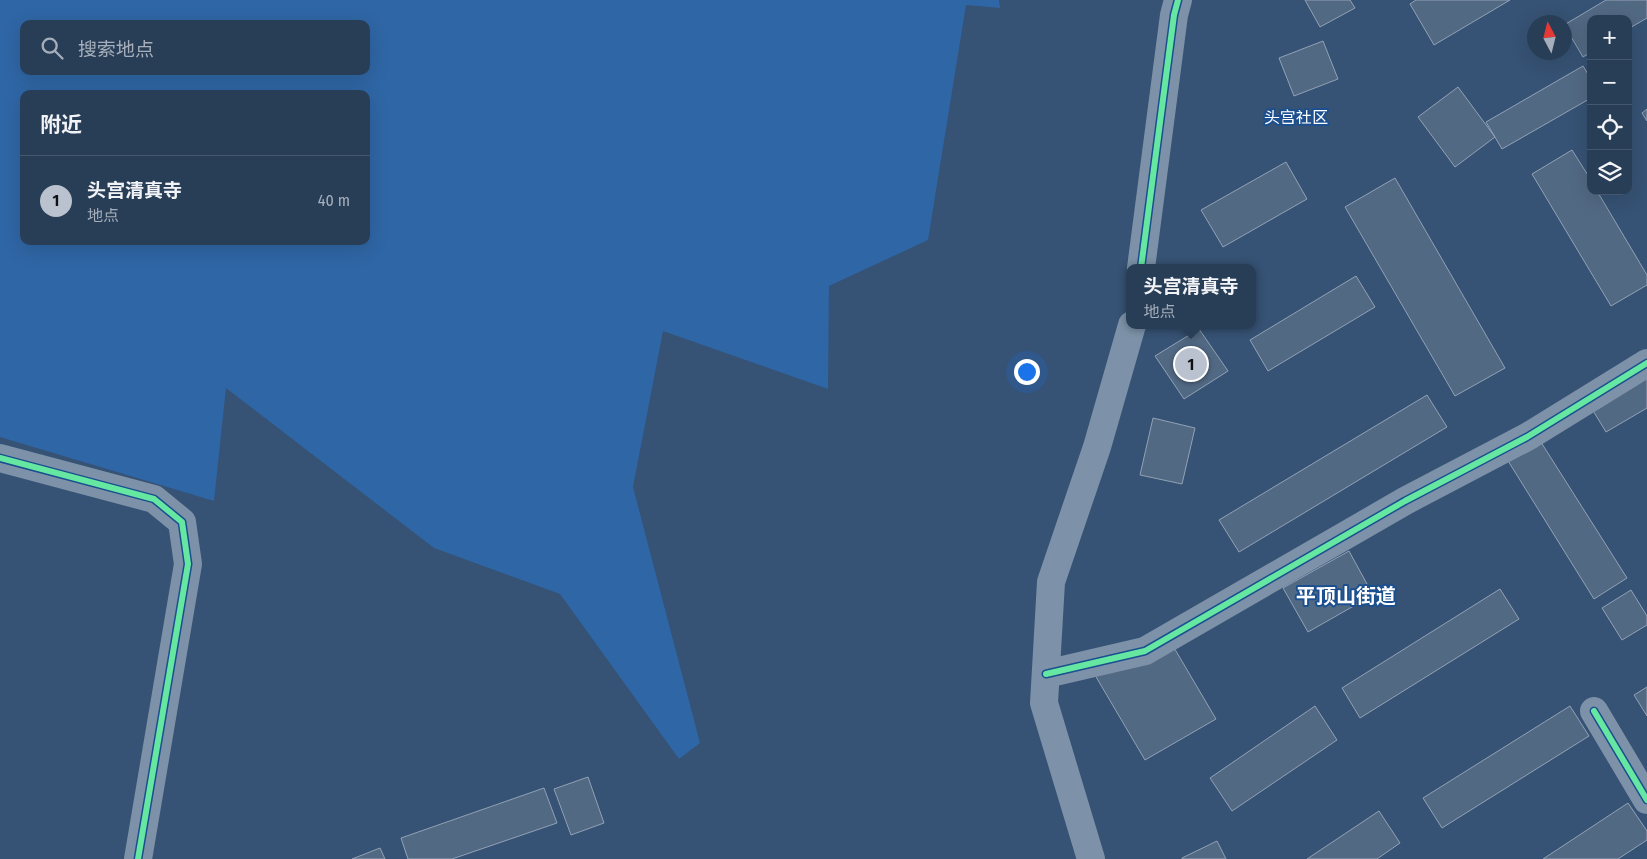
<!DOCTYPE html>
<html lang="zh">
<head>
<meta charset="utf-8">
<style>
  :root { --surface:#283e57; --page:#30455d; --text:#f1f3f6; --muted:#a5aeba; --line:#44576d; --accent:#b9c2ce }
  body { margin:0; font-family:"Fira Sans Condensed","Noto Sans SC",sans-serif; background:var(--page); color:var(--text) }
  .controls { position:absolute; right:15px; top:15px; display:grid; overflow:hidden; border-radius:10px; box-shadow:0 5px 20px #0002 }
  .controls button { width:45px; height:45px; display:grid; place-items:center; padding:0; border:0; border-bottom:1px solid var(--line); background:var(--surface); color:var(--text); font:25px sans-serif }
  .compass { position:absolute; left:1527px; top:15px; width:45px; height:45px; border-radius:50%; background:var(--surface); box-shadow:0 5px 20px #0002; rotate:353deg }
  .you { position:absolute; left:1026px; top:371px; width:18px; height:18px; margin:-12px; border:4px solid #fff; border-radius:50%; background:#1a73e8; box-shadow:0 0 0 8px #1a73e833 }
  .badge { display:grid; place-items:center; width:32px; height:32px; border-radius:50%; background:var(--accent); color:#111; font-size:16px; font-weight:700 }
  .pin { position:absolute; translate:-50% -50%; border:2px solid #fff; box-shadow:0 1px 5px #0006 }
  .popup { position:absolute; left:1126px; top:264px; width:130px; height:65px; box-sizing:border-box; display:grid; place-content:center; border-radius:10px; background:var(--surface); filter:drop-shadow(0 1px 4px #0005); font-size:16px; white-space:nowrap; color:var(--muted) }
  .popup b { font-size:19px; color:var(--text) }
  .popup::after { content:''; position:absolute; left:50%; top:100%; margin-left:-10px; border:10px solid transparent; border-top-color:var(--surface) }
  .list { margin:0; padding:0; list-style:none }
  h2 { display:flex; justify-content:space-between; align-items:center; height:65px; margin:0; padding:0 20px; font-size:21px }
  h2 small { font-size:16px; font-weight:400; color:var(--muted) }
  .list li { display:grid; grid-template-columns:32px 1fr auto; gap:15px; align-items:center; box-sizing:border-box; height:90px; padding:0 20px; border-top:1px solid var(--line) }
  .list b { display:block; font-size:19px; white-space:nowrap }
  .list p { margin:0; font-size:16px; white-space:nowrap; color:var(--muted) }
  .list em { font-size:16px; font-style:normal; color:var(--muted) }
  .icon { flex:none; width:28px; height:28px; fill:none; stroke:currentColor; stroke-width:2; stroke-linecap:round; stroke-linejoin:round }
  .map { position:relative; flex:none; width:1647px; height:859px; overflow:hidden }
  .search { position:absolute; background:var(--surface); box-shadow:0 5px 20px #0002; left:20px; top:20px; width:350px; height:55px; display:flex; align-items:center; gap:12px; box-sizing:border-box; padding:0 18px; border-radius:10px; color:var(--muted); font-size:19px }
  .panel { position:absolute; background:var(--surface); box-shadow:0 5px 20px #0002; left:20px; top:90px; width:350px; height:155px; border-radius:10px }
  .map>svg:first-child { display:block }
</style>
</head>
<body>
<div class="map">
<svg width="1647" height="859" viewBox="0 0 1647 859">
  <rect width="100%" height="100%" fill="#365274"/>
  <path fill="#2f66a5" fill-rule="evenodd" d="M0,0H999L1000,8L966,5L928,240L829,286L828,389L663,331L633,487L700,743L679,759L560,594L434,548L226,388L214,501L0,437ZM24,24H366V71H24ZM24,94H366V241H24Z"/>
  <path fill="#526984" stroke="#92a2b6" d="M1305,0H1350L1355,8L1320,27Z
    M1416,0H1510L1434,45L1410,4Z
    M1606,0H1647V18L1628,29V19H1591V52L1583,57L1564,25Z
    M1323,41L1338,79L1294,96L1279,58Z
    M1583,66L1591,79V98L1502,149L1486,122Z
    M1458,87L1495,137L1455,167L1418,117Z
    M1647,109V121L1642,113Z
    M1572,150L1591,180V191H1597L1647,275V285L1611,306L1532,174Z
    M1286,162L1307,199L1223,247L1201,210Z
    M1395,178L1505,368L1455,396L1345,207Z
    M1356,276L1375,307L1268,371L1250,340Z
    M1199,329L1228,371L1184,399L1155,356Z
    M1647,362V408L1606,432L1586,399Z
    M1427,395L1447,427L1239,552L1219,520Z
    M1153,418L1195,428L1182,484L1140,475Z
    M1532,428L1627,578L1594,599L1500,448Z
    M1349,551L1373,595L1308,632L1283,588Z
    M1500,589L1519,619L1360,718L1342,688Z
    M1631,590L1647,616V625L1622,640L1602,608Z
    M1163,629L1216,719L1145,760L1092,670Z
    M1647,687V716L1634,695Z
    M1315,706L1337,740L1232,811L1210,778Z
    M1570,706L1589,736L1442,828L1423,798Z
    M588,777L604,823L571,835L554,789Z
    M544,788L557,823L452,859H408L401,838Z
    M1628,803L1647,831V840L1618,859H1543Z
    M1379,811L1400,843L1377,859H1307Z
    M1217,841L1226,859H1182V858Z
    M380,848L385,859H352Z"/>
  <g fill="none" stroke-linecap="round" stroke-linejoin="round">
    <path stroke="#7d92a8" stroke-width="28" d="M1141,268L1174,15L1178,0
      M0,458L154,499L182,522L188,564L138,859
      M1046,674L1145,651L1405,501L1527,437L1647,363
      M1594,711L1647,800
      M1091,859L1044,703L1051,582L1097,447L1132,325"/>
    <g stroke="#1b4f8f" stroke-width="9">
      <path id="cycleway" d="M1141,268L1174,15L1178,0
        M0,458L154,499L182,522L188,564L138,859
        M1046,674L1145,651L1405,501L1527,437L1647,363
        M1594,711L1647,800"/>
    </g>
    <use href="#cycleway" stroke="#66e7a1" stroke-width="6"/>
  </g>
  <g text-anchor="middle" dominant-baseline="central" stroke-width="4" stroke-linejoin="round" paint-order="stroke">
    <g font-size="16" fill="#fff" stroke="#1b4f8f">
      <text x="1296" y="117">头宫社区</text>
    </g>
    <g font-size="20" font-weight="bold" fill="#fff" stroke="#1b4f8f">
      <text x="1346" y="596">平顶山街道</text>
    </g>
  </g>
</svg>
<div class="controls">
<button>+</button>
<button>−</button>
<button><svg class="icon" aria-label="locate" viewBox="0 0 24 24"><circle cx="12" cy="12" r="6"/><path d="M12 2v4M12 18v4M2 12h4M18 12h4"/></svg></button>
<button><svg class="icon" aria-label="layers" viewBox="0 0 24 24"><path d="M12 4l9 5-9 5-9-5zM3 14l9 5 9-5"/></svg></button>
</div>
<svg class="compass" viewBox="-18 -18 36 36"><path d="M0-13l5 13h-10z" fill="#e53935"/><path d="M0 13l5-13h-10z" fill="#a5aeba"/></svg>
<div class="you"></div>
<div class="pin badge" style="left:1191px;top:364px">1</div>
<div class="popup"><b>头宫清真寺</b>地点</div>
<div class="search"><svg class="icon" aria-label="search" viewBox="0 0 24 24"><circle cx="10" cy="10" r="6"/><path d="M15 15l6 6"/></svg>搜索地点</div>
<section class="panel">
<h2>附近<small></small></h2>
<ul class="list">
<li><span class="badge">1</span><div><b>头宫清真寺</b><p>地点</p></div><em>40 m</em></li>
</ul>
</section>
</div>
</body>
</html>
